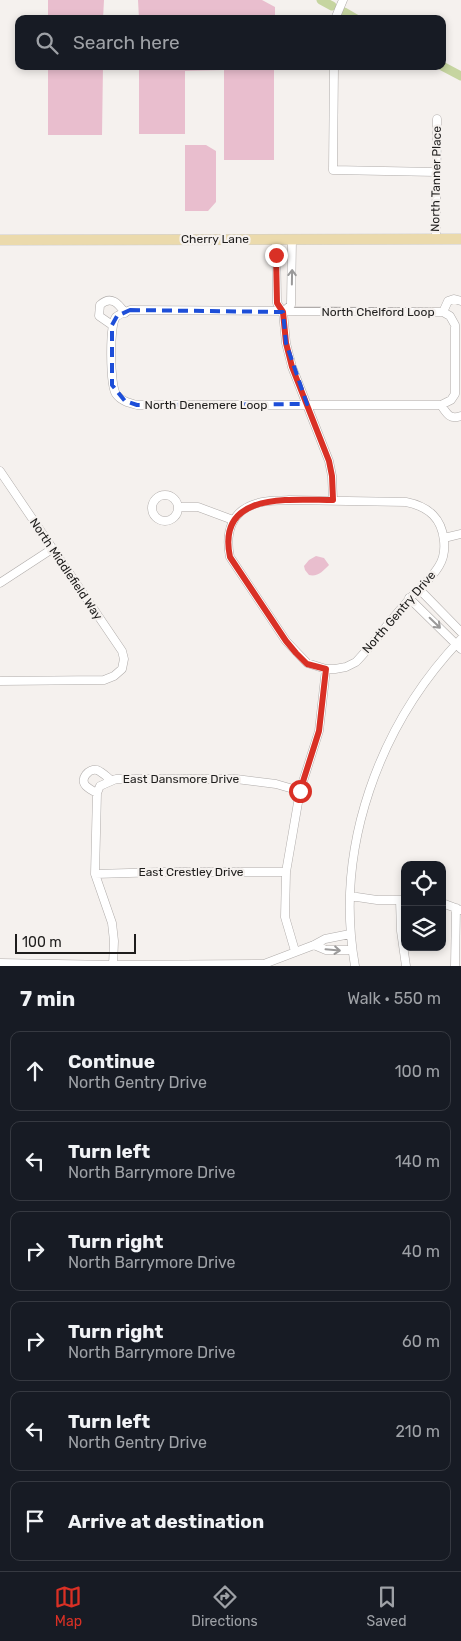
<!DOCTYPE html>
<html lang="en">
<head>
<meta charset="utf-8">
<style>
  :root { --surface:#171b24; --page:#242831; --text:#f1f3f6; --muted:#9ea1a6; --line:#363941; --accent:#d93025 }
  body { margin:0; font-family:Rubik,sans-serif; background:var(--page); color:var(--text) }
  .controls { position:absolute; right:15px; bottom:15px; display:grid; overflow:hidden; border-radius:10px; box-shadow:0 2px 8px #0003 }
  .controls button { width:45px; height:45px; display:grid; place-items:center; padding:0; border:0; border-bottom:1px solid var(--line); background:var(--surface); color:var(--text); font:25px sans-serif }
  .scale { position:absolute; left:15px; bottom:12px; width:121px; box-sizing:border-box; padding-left:5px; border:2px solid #1e1d1c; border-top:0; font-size:14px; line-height:18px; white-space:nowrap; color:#1e1d1c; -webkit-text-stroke:4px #f5f1ee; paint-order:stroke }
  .stop { position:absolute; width:15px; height:15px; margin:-11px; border:4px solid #d93025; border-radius:50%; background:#fff }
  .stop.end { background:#d93025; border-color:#fff; box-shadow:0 1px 5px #0008 }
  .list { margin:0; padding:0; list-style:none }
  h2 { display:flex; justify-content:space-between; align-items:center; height:65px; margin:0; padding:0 20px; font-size:21px }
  h2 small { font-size:16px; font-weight:400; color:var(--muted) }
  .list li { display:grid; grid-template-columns:32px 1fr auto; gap:15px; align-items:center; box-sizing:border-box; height:80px; margin:0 10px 10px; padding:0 10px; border:1px solid var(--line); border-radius:10px }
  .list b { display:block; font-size:19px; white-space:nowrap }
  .list p { margin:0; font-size:16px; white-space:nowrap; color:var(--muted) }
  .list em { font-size:16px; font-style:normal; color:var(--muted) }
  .icon { flex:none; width:28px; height:28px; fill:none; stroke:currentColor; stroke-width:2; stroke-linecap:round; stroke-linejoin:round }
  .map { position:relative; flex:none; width:461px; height:966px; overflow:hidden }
  .search { position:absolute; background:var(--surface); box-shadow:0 2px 8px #0003; left:15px; right:15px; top:15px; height:55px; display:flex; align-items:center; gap:12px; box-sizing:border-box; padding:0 18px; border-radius:10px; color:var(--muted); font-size:19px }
  .sheet { height:605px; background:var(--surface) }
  nav { display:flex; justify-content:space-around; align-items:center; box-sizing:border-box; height:70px; border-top:1px solid var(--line); background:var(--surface); font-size:14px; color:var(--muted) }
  nav a { display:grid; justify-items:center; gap:2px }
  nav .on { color:var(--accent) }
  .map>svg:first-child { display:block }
</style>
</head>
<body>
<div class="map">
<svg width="461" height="966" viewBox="0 0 461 966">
  <rect width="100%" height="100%" fill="#f5f1ee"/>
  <path fill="#e9bece" d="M48,0H104L103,19H48Z
    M138,0H262L275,7V19H139Z
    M48,66H103L102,135H48Z
    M139,66H274V160H224V70L185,71V134H139Z
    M185,145H206L216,151V202L208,211H185Z
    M316,556L324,558L329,565C323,571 318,577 309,575L305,570L304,566L309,560Z"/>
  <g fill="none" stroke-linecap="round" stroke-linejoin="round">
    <path stroke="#c6d5a0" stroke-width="9" d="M321,0L332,6
      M344,12L356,19
      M442,66L461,76"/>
    <g stroke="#b0acaa" stroke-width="9">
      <path id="minor" d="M335,19L343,0
        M334,66L333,170L436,172
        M276,239L277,303L283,312L286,343L292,367L329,461L332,476L333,500
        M436,239L437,119
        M130,310L443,312L450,316L455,325V394L451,400L441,405H137C129,403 121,401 116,394C110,385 109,325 116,317C119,314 126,312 130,310Z
        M283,312L291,305L292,239
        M443,312L448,301L454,299L461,301
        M112,325L99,316L100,305C111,295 118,303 125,313
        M441,405C447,414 450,420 461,416
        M0,471L122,651L124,659L122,669L114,676L104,680L0,681
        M152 508a13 13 0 1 1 26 0a13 13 0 1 1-26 0Z
        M289,500L406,502C416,504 426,508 433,515C445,527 448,552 439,566C431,580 416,590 406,603C389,622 374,643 356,662L346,667L335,669H326L307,663L286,641L230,557C225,533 231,510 258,503C267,500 279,501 289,500Z
        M179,507H198L233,520
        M444,538L461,534
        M0,583L52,549
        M419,589L461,632
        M409,598L461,649
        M97,793C93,791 89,789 86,786C79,779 89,768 97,770C102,772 107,777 111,780
        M95,874L163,872H286
        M350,896L377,900H405
        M400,900L401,931L406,966
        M442,903L461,910
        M314,945L326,950H352
        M295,951L285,917L286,872L300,791L319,731L326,669
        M0,963L114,965L264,964L314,945L325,939L350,934
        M113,966L114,941L112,923L95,874L97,793L100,786L116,779H236L276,784L300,791
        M355,966C334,848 379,725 461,639
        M455,966L456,908"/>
    </g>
    <g stroke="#cecdcd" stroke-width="11">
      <path id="major" d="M0,240L461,239"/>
    </g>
    <use href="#minor" stroke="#fff" stroke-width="8"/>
    <use href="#major" stroke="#ebdaac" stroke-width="10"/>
  </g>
  <defs><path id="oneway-shaft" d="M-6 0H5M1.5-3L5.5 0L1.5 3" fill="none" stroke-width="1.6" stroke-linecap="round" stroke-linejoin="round" transform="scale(1.25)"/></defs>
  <g stroke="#9a9999">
    <use href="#oneway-shaft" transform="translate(292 277) rotate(-89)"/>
    <use href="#oneway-shaft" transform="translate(435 623) rotate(44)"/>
    <use href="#oneway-shaft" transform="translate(333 950) rotate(5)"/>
  </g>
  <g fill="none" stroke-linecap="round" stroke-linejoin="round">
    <path stroke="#d93025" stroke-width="6" d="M276,255L277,303L283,312L286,343L292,367L329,461L332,476L333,500C290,500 216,491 230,557L286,641L296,653L307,664L326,669L319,731L300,791"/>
  </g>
  <path fill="none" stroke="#1d4ed8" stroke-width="4" stroke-dasharray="10 6" stroke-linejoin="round" d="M130,310L283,312L286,343L307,404L137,405L125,401L112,385V325L117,316Z"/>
  <g text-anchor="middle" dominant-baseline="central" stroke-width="4.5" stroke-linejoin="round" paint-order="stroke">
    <g font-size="12" fill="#1e1d1c" stroke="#f5f1ee">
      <text transform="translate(436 179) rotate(-89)">North Tanner Place</text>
      <text x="215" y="239">Cherry Lane</text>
      <text x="378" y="312">North Chelford Loop</text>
      <text x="206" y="405">North Denemere Loop</text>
      <text transform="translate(66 569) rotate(56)">North Middlefield Way</text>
      <text transform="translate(399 612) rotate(-49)">North Gentry Drive</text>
      <text x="181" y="779">East Dansmore Drive</text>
      <text x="191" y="872">East Crestley Drive</text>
    </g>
  </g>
</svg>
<div class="controls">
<button><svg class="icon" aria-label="locate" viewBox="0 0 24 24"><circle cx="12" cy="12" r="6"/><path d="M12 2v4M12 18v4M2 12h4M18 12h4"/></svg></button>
<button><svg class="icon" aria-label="layers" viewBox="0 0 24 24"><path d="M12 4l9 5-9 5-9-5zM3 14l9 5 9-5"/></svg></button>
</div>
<div class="scale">100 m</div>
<div class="stop" style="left:300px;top:791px"></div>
<div class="stop end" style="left:276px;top:255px"></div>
<div class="search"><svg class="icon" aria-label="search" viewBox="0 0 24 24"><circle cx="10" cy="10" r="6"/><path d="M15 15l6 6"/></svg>Search here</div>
</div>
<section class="sheet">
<h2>7 min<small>Walk · 550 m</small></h2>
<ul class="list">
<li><svg class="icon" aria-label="ahead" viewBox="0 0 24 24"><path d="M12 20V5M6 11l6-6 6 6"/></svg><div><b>Continue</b><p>North Gentry Drive</p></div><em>100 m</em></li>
<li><svg class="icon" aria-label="left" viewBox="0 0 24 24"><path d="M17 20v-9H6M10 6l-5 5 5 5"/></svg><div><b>Turn left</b><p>North Barrymore Drive</p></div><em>140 m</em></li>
<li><svg class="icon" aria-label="right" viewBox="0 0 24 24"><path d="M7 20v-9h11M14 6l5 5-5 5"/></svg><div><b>Turn right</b><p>North Barrymore Drive</p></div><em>40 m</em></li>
<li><svg class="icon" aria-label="right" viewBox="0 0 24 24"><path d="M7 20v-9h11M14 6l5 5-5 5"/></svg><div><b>Turn right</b><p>North Barrymore Drive</p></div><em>60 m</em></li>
<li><svg class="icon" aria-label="left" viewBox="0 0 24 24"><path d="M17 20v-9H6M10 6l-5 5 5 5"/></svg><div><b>Turn left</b><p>North Gentry Drive</p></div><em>210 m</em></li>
<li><svg class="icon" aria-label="arrive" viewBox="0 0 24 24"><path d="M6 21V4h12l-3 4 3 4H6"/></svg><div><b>Arrive at destination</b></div></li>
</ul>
</section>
<nav>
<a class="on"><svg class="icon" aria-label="map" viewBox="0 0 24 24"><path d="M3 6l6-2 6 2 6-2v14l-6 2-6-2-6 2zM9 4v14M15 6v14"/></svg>Map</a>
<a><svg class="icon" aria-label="directions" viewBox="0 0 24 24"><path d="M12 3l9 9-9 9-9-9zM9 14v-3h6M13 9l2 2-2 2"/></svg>Directions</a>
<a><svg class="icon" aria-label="saved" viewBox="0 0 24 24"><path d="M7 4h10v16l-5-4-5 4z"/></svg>Saved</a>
</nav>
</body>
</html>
